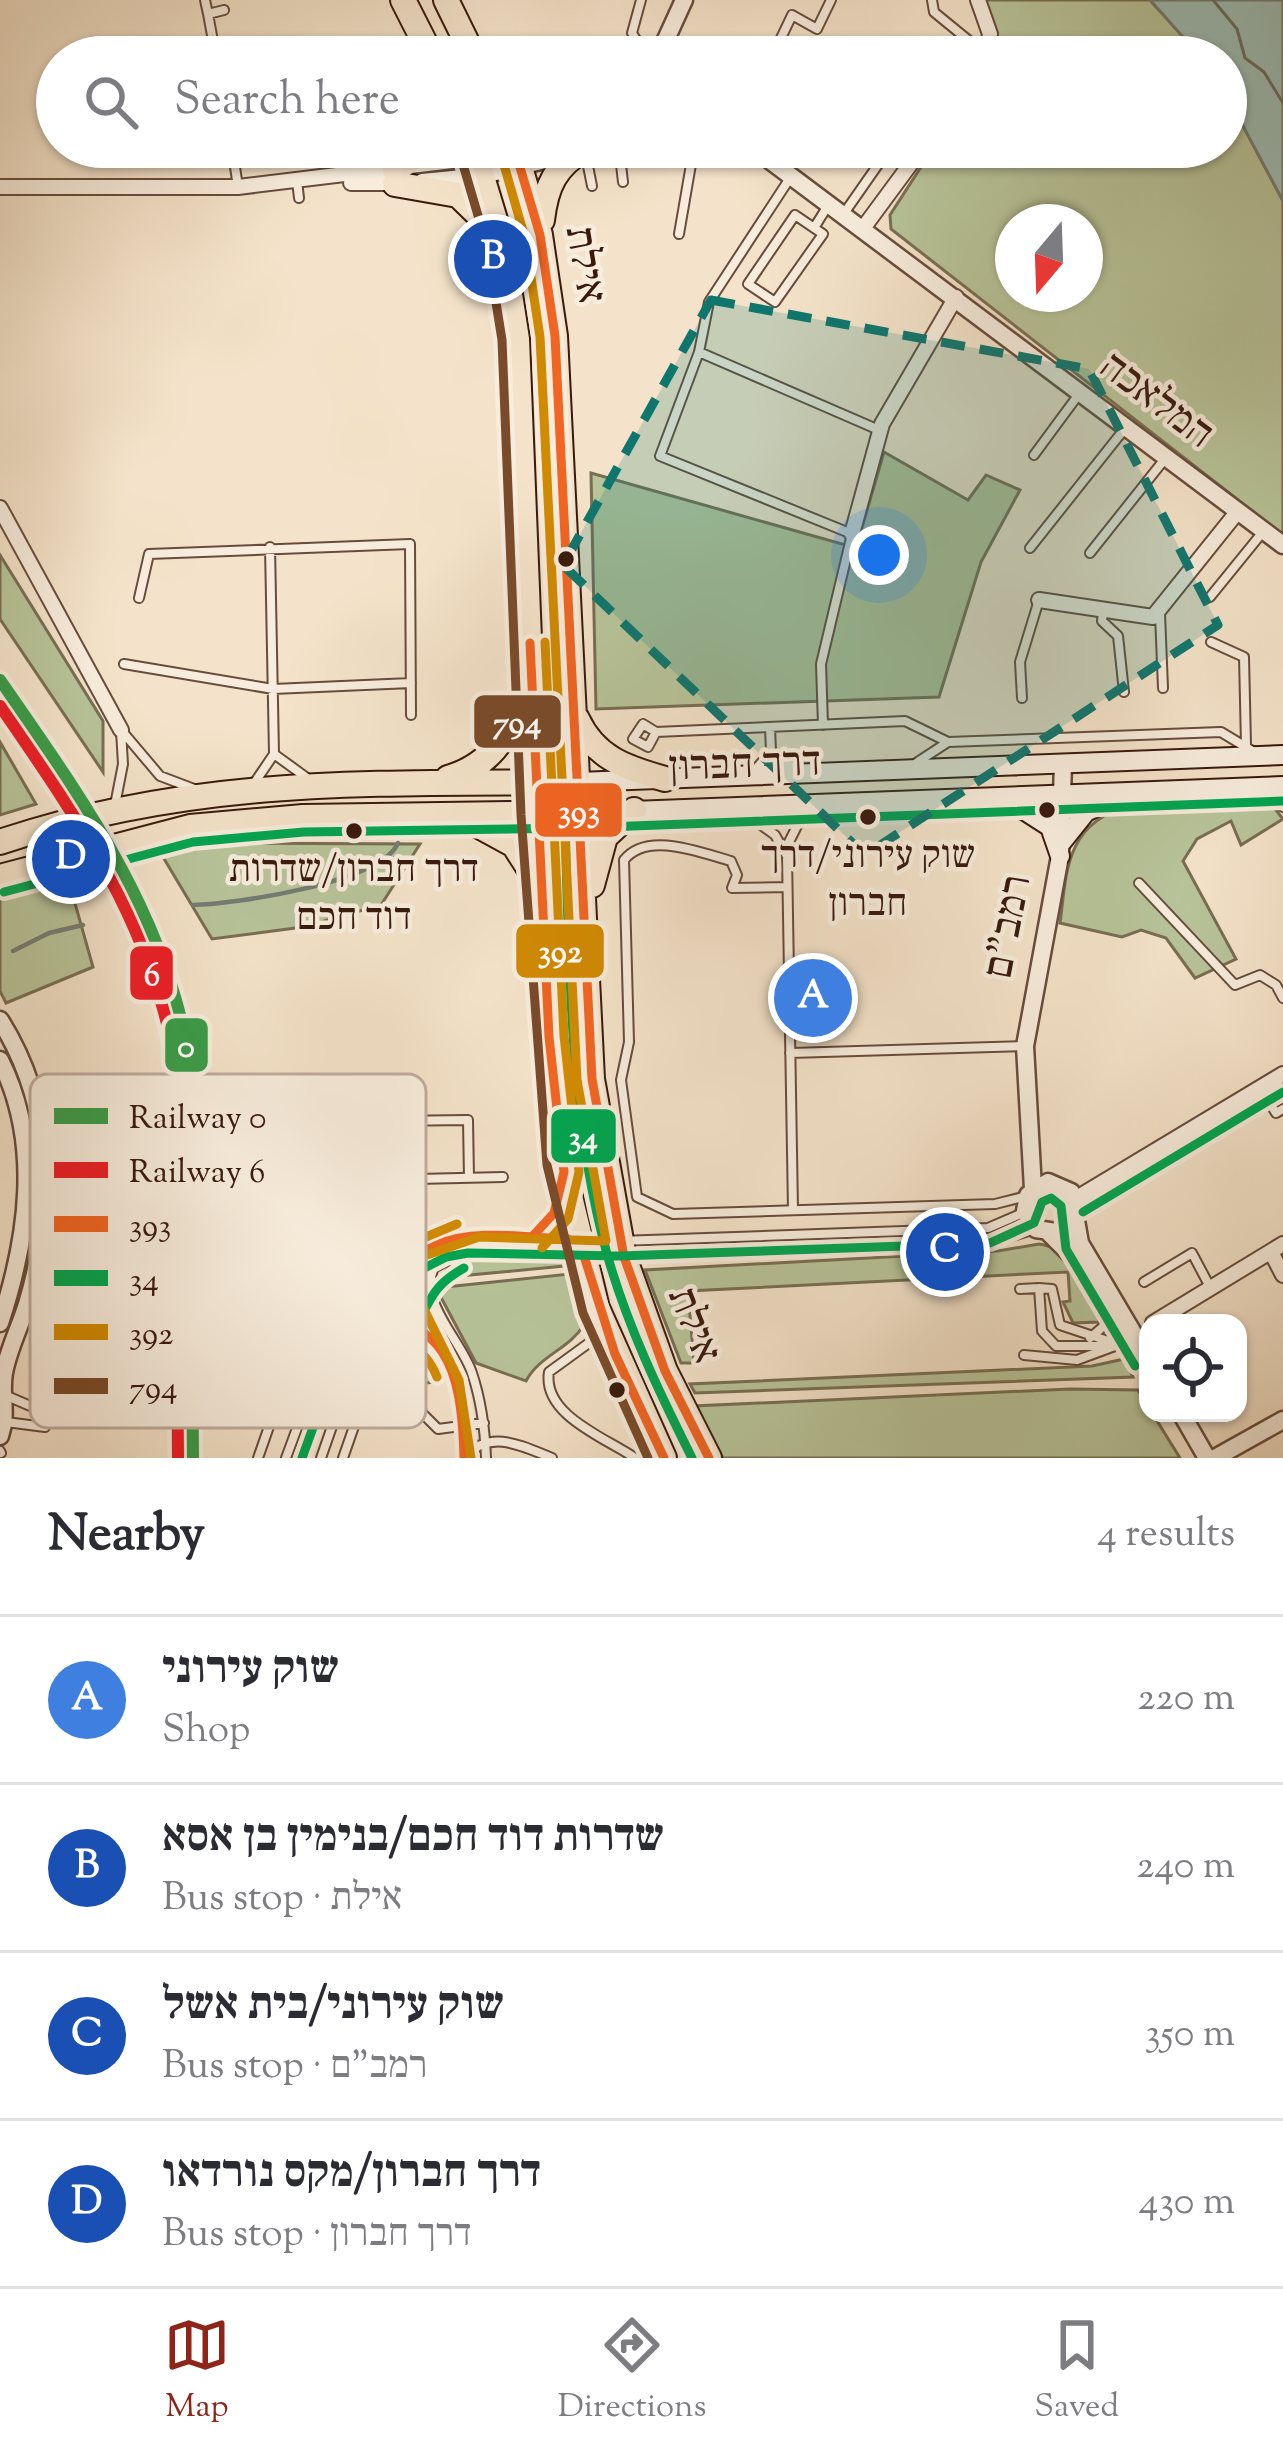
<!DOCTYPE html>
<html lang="en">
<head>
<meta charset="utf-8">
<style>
  :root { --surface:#fff; --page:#f7f7f7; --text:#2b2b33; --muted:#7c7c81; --line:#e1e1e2; --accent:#8f2418 }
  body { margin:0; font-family:"Sorts Mill Goudy","Frank Ruhl Libre",serif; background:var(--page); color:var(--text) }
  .controls { position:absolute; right:36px; bottom:36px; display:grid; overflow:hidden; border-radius:24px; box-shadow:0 3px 9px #0004 }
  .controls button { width:108px; height:108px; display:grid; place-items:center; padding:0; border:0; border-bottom:3px solid var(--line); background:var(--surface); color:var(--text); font:60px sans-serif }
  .compass { position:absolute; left:995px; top:204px; width:108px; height:108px; border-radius:50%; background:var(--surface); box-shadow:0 3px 9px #0004; rotate:199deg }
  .you { position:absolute; left:879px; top:555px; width:42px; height:42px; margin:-30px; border:9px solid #fff; border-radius:50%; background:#1a73e8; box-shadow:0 0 0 18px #1a73e833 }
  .badge { display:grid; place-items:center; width:78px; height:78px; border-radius:50%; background:var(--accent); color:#fff; font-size:39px; font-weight:700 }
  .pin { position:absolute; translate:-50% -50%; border:6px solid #fff; box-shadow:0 3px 12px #0006 }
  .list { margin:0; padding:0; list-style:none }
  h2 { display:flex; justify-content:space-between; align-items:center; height:156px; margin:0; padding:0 48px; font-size:51px }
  h2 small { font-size:39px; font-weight:400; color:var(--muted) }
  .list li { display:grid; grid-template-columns:78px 1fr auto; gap:36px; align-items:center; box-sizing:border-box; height:168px; padding:0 48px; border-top:3px solid var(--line) }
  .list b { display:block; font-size:45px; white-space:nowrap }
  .list p { margin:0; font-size:39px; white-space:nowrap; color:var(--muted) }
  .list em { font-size:39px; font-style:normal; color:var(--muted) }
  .icon { flex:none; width:66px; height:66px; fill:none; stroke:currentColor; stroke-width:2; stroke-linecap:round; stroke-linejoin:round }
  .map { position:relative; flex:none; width:1283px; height:1458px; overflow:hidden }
  .search { position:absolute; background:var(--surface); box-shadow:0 3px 9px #0004; left:36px; right:36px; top:36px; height:132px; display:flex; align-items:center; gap:30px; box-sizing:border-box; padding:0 42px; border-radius:66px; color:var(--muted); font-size:45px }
  .sheet { height:828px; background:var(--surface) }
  nav { display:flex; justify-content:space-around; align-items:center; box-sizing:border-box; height:168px; border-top:3px solid var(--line); background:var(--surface); font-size:33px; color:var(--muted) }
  nav a { display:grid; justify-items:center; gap:6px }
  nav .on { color:var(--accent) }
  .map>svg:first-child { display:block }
</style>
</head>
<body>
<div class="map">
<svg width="1283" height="1458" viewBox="0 0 1283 1458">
  <rect width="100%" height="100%" fill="#f4e3ca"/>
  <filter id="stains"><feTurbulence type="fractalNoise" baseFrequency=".00167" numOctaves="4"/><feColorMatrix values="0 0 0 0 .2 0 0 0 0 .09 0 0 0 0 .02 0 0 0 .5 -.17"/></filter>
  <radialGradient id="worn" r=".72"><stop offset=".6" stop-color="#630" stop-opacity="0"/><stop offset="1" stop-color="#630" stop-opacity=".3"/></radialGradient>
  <path fill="#b8c49a" stroke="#786e53" stroke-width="3" fill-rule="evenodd" d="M983,0H1150L1201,57H993L999,48Z
    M1226,94L1283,201V535L891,229L890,215L934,147H1226ZM1013,222H1085V294H1013Z
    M884,452L968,500L986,475L1020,490L981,562L939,697L596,709L591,473L856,548Z
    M0,555L103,721V772L0,619Z
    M0,742L36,804L0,815Z
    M1265,796L1283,819L1241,845L1231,821L1197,839L1183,861L1236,959L1195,978L1166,938L1141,930L1122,937L1060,923C1064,896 1064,864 1079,840C1112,786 1211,799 1265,796Z
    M198,843L420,844L381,905L303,927L212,939L160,852Z
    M67,875L93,967L6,1003L0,991V898Z
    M1039,1244C1068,1247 1105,1295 1100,1322L1073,1323L1063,1302L1070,1301L1068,1272L688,1291L694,1363H681L645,1270L998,1251Z
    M460,1258L562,1261L565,1266L438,1278Z
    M569,1274L584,1325C569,1349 539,1356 526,1381L476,1363L436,1288Z
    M393,1337C418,1343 437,1354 436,1382L417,1384L391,1375L384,1384L374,1361L378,1343Z
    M1124,1359L1133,1377L695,1393L690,1384L1092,1366Z
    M1070,1389L1138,1390L1180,1458H723L694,1406Z"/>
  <path fill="#9cbeb7" stroke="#747c73" stroke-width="3" d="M1150,0H1283V201L1226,94V57H1201Z"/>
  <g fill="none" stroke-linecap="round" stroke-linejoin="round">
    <path stroke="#6a6c62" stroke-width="3" d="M1213,0L1237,29L1245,58L1264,72L1283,103"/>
    <path stroke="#747c73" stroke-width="4.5" d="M193,905C234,904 381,883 398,843
      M13,951L49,933L83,925"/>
    <g stroke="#674c3c" stroke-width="12">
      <path id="service" d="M205,0L208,14
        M641,0L632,33L647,57
        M932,0L934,12L984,53
        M216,57L208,14L224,10
        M772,57L792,15L817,29L831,0
        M232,147L238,187
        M619,147L623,182
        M783,166L794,147
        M790,178L709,302L699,352L660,456L852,534L821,664L823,725
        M297,181L299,198
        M592,186L587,161L620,157
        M845,212L882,159
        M795,215L823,234L775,302L748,284Z
        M814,228L829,204
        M679,234L694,147
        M699,352L879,430
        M1034,455L1079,394
        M1030,548L1126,427
        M1090,553L1164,460
        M1210,597L1262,533
        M139,598L149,554L410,544L411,715
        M1103,611L1102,621L1118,636L1124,692
        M1160,614L1163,688
        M1211,642L1244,657L1246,745
        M124,664L273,689L411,683
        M1022,698L1020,662L1039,600
        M122,731L160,776L197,790
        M656,732L648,747L633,739L643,724L656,732L905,721L948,742
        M771,752L794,768
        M274,754L307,778
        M916,763L948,742L1221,732L1254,752
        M754,771L771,752L770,727
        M253,785L274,754L270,547
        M1271,787L1283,807
        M115,805L123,764L121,731
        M743,812L775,835L787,856L793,1210
        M785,850L798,824L814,809
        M1139,883L1235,985L1260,975L1276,985L1283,998
        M787,887L732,888L737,875L731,861C699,852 647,831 624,860L629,1042L621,1080L637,1197L673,1214L995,1204L1027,1196
        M790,1053L1023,1046
        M1260,1088L1276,1113L1283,1109
        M287,1118L292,1185L304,1192
        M310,1122L468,1120L469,1178
        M532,1237L548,1225L560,1190
        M433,1270C420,1303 462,1342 472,1373C481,1400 485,1430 486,1458
        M318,1271L361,1281
        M384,1276L441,1243L467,1238L619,1241L988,1228L1023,1213
        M1144,1282L1192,1253L1210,1287
        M1039,1288L1052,1289L1060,1325L1108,1341
        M1020,1289L1039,1288L1042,1331L1056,1346H1103L1132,1335
        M350,1300L300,1257L296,1215L304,1192L331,1181L503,1177
        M351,1309L359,1323L379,1331
        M397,1323L428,1271L460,1254L624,1257L990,1243L1035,1229
        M598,1326L593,1340L549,1372C542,1415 606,1438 635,1458
        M1090,1338L1105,1325L1108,1302
        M1024,1355L1077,1360L1123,1343
        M7,1396L42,1411L51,1407
        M416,1407L438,1429L484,1423
        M6,1422L45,1427
        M0,1451L1,1453
        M466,1456C491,1429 522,1446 552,1458
        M258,1458L285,1381L345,1321L358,1283C379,1269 400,1277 406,1302
        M286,1458L330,1339
        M301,1458L329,1382L357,1350
        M321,1458L359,1349L397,1323C458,1330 463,1409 464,1458
        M343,1458L367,1389L359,1350"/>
    </g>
    <g stroke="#674c3c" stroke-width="18">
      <path id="minor" d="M978,0L990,34L986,57
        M422,181L483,175
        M351,183H400
        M0,187H238L477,158
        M864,227L923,147
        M0,508L121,730
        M852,534L882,424L956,297
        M1039,600L1153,617L1238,511
        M1075,1199L1283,1074
        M1271,1252L1283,1275
        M1153,1323L1283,1244"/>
    </g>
    <g stroke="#674c3c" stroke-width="21">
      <path id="tertiary" d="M658,57L684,0
        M752,147L1283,545
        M477,158L560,147
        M483,175L569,154
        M0,1020C54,1106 56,1208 27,1304C20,1327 8,1350 4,1373C0,1395 8,1413 0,1436
        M0,1060C42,1143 28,1238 0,1323
        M1033,1189L1025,1046L1060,856L1063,764
        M1073,1220L1056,1232L1036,1229L1025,1211L1028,1195L1048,1182L1071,1192L1080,1243L1148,1358
        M1049,1233L1087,1271
        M1181,1413L1207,1458
        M1215,1458L1283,1420"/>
    </g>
    <g stroke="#38190c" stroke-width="22">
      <path id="secondary" d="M578,782L1283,755
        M1005,798L1050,827L1060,856
        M579,813L1283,786
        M1062,842L1086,812L1117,797"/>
    </g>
    <g stroke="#38190c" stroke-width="28">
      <path id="trunk" d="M403,0L432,57
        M446,0L474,57
        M473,147L502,243L517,339L536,814L562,1163L597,1308L664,1458
        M514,147L540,235L555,336L592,1079L624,1257L665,1371L709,1458
        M395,170L430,147
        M395,184L458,195L494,230
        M542,220C546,186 555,166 586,148
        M577,719C595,758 626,768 665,779
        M448,778C499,763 511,727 527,680
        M470,821L514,845L539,884
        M0,842C196,776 375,784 578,782
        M0,877L190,827L303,817L579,813
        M592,885L605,837L634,810"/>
    </g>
    <use href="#service" stroke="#f8eddd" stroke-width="8"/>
    <use href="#minor" stroke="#f8eddd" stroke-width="14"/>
    <use href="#tertiary" stroke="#f8eddd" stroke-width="16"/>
    <use href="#secondary" stroke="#f8eddd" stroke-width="18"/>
    <use href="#trunk" stroke="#f4e3ca" stroke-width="24"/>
    <g stroke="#f8eddd" stroke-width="18">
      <path id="bus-1" d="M514,147L540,235L555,336L592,1079L624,1257L665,1371L709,1458
        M530,643L549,1037L564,1172L554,1213L531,1238
        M584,1256L615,1354L664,1458
        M464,1458C463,1415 460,1342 409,1326C394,1321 379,1331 363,1326L351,1312V1297L361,1281C390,1275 410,1257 437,1245C474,1228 528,1238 568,1239"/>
    </g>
    <g stroke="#f8eddd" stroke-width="18">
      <path id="bus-2" d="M564,795C570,948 566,1105 607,1254C627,1325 659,1392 692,1458
        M4,892L193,842L304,832L580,828L1283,801
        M1083,1212L1283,1092
        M357,1398C376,1345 379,1366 409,1332C434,1304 425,1290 464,1268
        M302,1458L335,1367L358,1328L368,1297L446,1257L468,1253L620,1256L990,1243L1034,1223L1042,1202L1051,1198L1061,1206L1066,1249L1135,1366"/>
    </g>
    <g stroke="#f8eddd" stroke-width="18">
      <path id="bus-3" d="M542,1248L568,1219L579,1172L564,1036L545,642
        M437,1377C407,1303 345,1386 335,1298L357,1266L457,1224
        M471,1458L459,1380L415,1291L424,1256L479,1237L606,1241L577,1080L540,337L525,238L500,151"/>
    </g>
    <g stroke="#f8eddd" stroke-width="18">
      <path id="bus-4" d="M459,151L487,246L502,340L521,815L547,1165L583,1313L648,1458"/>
    </g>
    <use href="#bus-1" stroke="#f26522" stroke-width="9"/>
    <use href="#bus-2" stroke="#00a651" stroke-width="9"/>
    <use href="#bus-3" stroke="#d18a02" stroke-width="9"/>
    <use href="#bus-4" stroke="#7a4b2a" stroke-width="9"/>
    <g stroke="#f8eddd" stroke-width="21">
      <path id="rail-1" d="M0,680C84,801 165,913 190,1061L193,1458"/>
    </g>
    <g stroke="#f8eddd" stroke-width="21">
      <path id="rail-2" d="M0,706C78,819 152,925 175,1062L178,1458"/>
    </g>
    <use href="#rail-1" stroke="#389d48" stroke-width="12"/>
    <use href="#rail-2" stroke="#ed1d26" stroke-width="12"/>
  </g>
  <path fill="#0f766e" fill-opacity="0.2" stroke="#0f766e" stroke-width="9" stroke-dasharray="24 15" stroke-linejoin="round" d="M711,300L1089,369L1218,625L865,855L563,565Z"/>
  <g fill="#38190c" stroke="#f8eddd" stroke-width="4.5">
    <circle cx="566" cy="559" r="10"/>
    <circle cx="1047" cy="810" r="10"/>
    <circle cx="868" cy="817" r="10"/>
    <circle cx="354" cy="831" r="10"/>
    <circle cx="617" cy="1390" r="10"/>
  </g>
  <g text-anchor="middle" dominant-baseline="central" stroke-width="9" stroke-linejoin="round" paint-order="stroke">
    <g font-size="39" fill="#38190c" stroke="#f8eddd">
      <text x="868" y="858">שוק עירוני/דרך<tspan x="868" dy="48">חברון</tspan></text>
      <text x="354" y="872">דרך חברון/שדרות<tspan x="354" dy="48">דוד חכם</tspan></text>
    </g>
    <g font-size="42" fill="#38190c" stroke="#f8eddd">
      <text transform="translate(583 265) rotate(80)">אילת</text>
      <text transform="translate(1155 402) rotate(37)">המלאכה</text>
      <text transform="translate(745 767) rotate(-2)">דרך חברון</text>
      <text transform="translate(1010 927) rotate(-79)">רמב"ם</text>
      <text transform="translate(692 1326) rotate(68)">אילת</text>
    </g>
  </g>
  <rect x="30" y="1074" width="396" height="354" rx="18" fill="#f8eddd" stroke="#bead9e" stroke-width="3"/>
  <rect x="54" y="1108" width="54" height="16" fill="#389d48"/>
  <rect x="54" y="1162" width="54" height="16" fill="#ed1d26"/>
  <rect x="54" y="1216" width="54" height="16" fill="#f26522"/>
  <rect x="54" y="1270" width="54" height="16" fill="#00a651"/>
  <rect x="54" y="1324" width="54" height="16" fill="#d18a02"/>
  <rect x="54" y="1378" width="54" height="16" fill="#7a4b2a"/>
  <g font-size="33" fill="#38190c">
    <text x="129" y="1128">Railway 0</text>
    <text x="129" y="1182">Railway 6</text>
    <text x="129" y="1236">393</text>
    <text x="129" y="1290">34</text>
    <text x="129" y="1344">392</text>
    <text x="129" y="1398">794</text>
  </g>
  <g stroke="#f8eddd" stroke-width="4.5">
    <rect x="472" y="693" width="91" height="57" rx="12" fill="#7a4b2a"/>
    <rect x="533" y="781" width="91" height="58" rx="12" fill="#f26522"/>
    <rect x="514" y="922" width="92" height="58" rx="12" fill="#d18a02"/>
    <rect x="128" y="944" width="47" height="58" rx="12" fill="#ed1d26"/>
    <rect x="163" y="1016" width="47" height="58" rx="12" fill="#389d48"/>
    <rect x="549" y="1107" width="69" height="58" rx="12" fill="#00a651"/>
  </g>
  <g font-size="33" text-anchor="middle" font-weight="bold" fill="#fff">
    <text x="517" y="733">794</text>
    <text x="579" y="822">393</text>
    <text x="560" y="962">392</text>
    <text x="152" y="985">6</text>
    <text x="186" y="1057">0</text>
    <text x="583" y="1148">34</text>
  </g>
  <rect width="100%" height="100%" filter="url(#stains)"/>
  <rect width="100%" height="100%" fill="url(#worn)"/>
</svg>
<div class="controls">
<button><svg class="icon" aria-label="locate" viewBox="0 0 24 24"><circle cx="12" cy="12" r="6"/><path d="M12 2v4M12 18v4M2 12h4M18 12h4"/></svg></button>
</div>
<svg class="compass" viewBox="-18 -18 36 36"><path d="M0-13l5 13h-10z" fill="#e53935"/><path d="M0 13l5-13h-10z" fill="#7c7c81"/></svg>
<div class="you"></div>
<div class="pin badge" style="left:813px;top:998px;background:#3f7fe0">A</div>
<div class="pin badge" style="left:493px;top:259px;background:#1a4fb4">B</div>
<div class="pin badge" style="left:945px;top:1252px;background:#1a4fb4">C</div>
<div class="pin badge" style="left:71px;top:859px;background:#1a4fb4">D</div>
<div class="search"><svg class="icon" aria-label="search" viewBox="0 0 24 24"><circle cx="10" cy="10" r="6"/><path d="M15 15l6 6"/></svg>Search here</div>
</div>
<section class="sheet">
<h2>Nearby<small>4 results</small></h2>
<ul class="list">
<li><span class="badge" style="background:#3f7fe0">A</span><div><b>שוק עירוני</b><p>Shop</p></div><em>220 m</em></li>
<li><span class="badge" style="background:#1a4fb4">B</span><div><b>שדרות דוד חכם/בנימין בן אסא</b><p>Bus stop · אילת</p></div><em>240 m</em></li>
<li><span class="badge" style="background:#1a4fb4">C</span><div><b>שוק עירוני/בית אשל</b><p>Bus stop · רמב&quot;ם</p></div><em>350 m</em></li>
<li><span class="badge" style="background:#1a4fb4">D</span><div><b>דרך חברון/מקס נורדאו</b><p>Bus stop · דרך חברון</p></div><em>430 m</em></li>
</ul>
</section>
<nav>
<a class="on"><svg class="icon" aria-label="map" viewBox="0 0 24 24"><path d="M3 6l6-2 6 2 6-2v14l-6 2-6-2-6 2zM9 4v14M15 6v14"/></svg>Map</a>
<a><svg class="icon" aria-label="directions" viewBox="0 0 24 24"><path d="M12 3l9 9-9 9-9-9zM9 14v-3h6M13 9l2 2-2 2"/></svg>Directions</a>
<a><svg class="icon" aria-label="saved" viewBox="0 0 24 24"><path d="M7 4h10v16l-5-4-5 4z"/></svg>Saved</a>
</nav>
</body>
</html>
